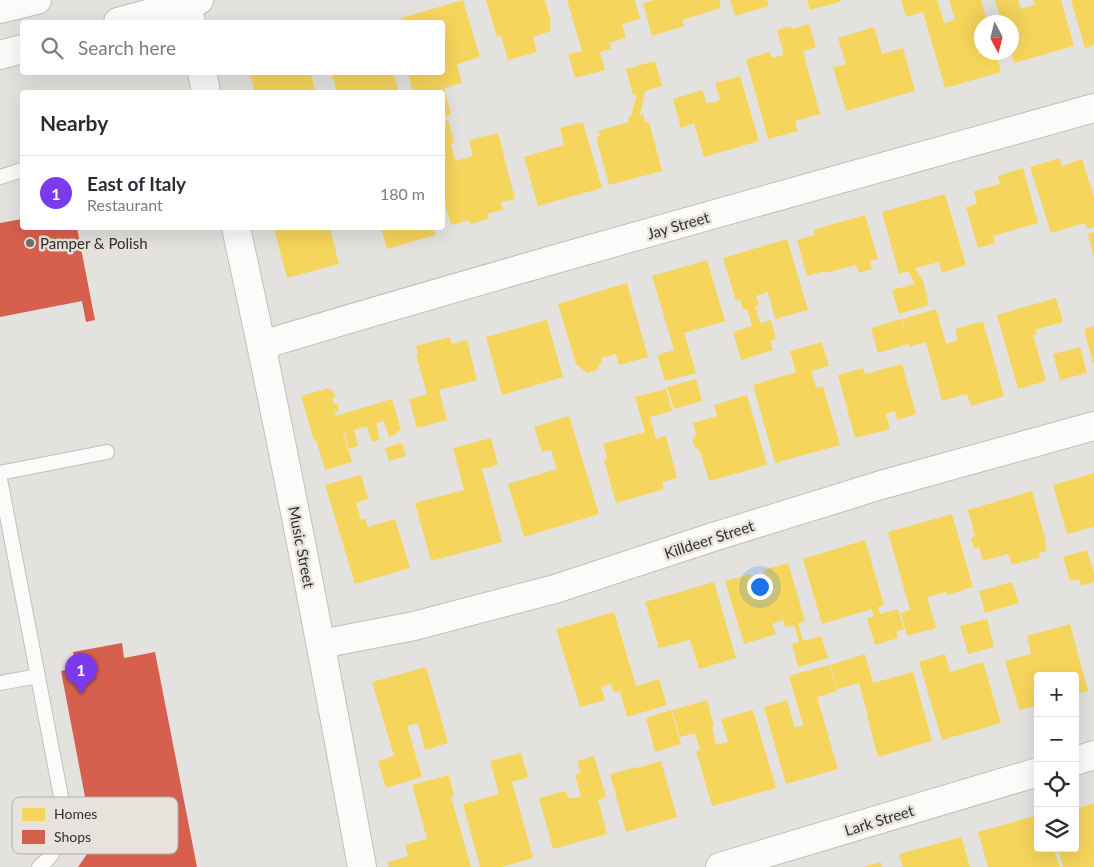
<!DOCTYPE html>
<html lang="en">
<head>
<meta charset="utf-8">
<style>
  :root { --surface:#fff; --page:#f7f7f7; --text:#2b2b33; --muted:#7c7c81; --line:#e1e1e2; --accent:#7c3aed }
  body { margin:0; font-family:Lato,sans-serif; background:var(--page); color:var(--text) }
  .controls { position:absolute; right:15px; bottom:15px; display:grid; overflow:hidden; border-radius:5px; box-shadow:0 5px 20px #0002 }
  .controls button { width:45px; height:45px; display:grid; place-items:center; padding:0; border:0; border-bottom:1px solid var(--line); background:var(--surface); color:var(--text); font:25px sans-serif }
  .compass { position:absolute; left:974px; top:15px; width:45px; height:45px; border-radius:50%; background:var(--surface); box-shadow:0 5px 20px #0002; rotate:173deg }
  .you { position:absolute; left:759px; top:586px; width:18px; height:18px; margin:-12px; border:4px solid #fff; border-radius:50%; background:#1a73e8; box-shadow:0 0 0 8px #1a73e833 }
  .badge { display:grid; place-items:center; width:32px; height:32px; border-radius:50%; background:var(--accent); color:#fff; font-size:16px; font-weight:700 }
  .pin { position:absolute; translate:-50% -41px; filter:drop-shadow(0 1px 2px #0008) }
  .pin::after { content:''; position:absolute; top:26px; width:18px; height:15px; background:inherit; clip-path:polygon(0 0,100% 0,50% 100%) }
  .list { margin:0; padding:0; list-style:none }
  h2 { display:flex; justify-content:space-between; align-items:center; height:65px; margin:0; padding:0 20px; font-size:21px }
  h2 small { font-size:16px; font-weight:400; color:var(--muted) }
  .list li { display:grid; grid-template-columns:32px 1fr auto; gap:15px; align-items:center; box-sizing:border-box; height:75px; padding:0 20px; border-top:1px solid var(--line) }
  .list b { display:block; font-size:19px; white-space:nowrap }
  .list p { margin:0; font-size:16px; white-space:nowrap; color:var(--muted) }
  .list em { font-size:16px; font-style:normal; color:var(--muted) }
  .icon { flex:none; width:28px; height:28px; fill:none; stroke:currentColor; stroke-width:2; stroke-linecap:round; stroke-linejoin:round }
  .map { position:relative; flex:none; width:1094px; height:867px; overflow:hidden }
  .search { position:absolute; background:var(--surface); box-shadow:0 5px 20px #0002; left:20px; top:20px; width:425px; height:55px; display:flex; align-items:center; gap:12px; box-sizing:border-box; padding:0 18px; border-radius:5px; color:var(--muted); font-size:19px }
  .panel { position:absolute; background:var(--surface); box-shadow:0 5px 20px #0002; left:20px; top:90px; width:425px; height:140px; border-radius:5px }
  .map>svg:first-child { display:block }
</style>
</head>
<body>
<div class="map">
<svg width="1094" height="867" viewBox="0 0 1094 867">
  <rect width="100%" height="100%" fill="#e4e2df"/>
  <path fill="#f6d55c" d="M463,0L480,57L457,64L462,83L444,88L451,114L442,117V92H413L408,74L415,72H442V22H402L401,18Z
    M486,0H545L551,22L549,23L551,31L533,37L537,52L508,60L501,36L497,37Z
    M567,0H635L640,19L622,24L626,38L609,43L611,49L600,52L605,70L575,78L568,54L582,51Z
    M654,0H719L721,8L682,20L684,26L652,36L643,3Z
    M730,0H767L769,6L735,16Z
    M807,0H840V2L810,10Z
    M901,0H937L944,23L955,20L949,0H981L987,22H982V52H996L1001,72L945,88L923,12L906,17Z
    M995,0H1018L1021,9L1035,4L1033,0H1061L1074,46L1014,63L1011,52L1012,22H1002Z
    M1071,0H1094V45L1085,48Z
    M809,24L816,47L803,51L820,114L795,121L798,131L768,139L746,59L770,52L772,58L784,55L777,30L791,26L792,29Z
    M874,27L882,54L903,48L915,91L846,111L833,67L846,64L838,38Z
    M655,61L662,86L645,91L640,115L643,114L645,123L649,122L662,171L609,185L596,137L600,136L598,131L629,122L628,117L631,116L637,94L633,95L626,69Z
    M249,72H310L316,92H255Z
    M331,72H393L399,92H337Z
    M740,76L759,141L704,157L694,123L681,128L673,99L702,90L707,104L720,100L715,83Z
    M448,120L454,143L451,144L455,161L473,156L469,140L498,133L515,199L501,202L503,210L487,214L489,219L470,224L469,220L451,225L442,194V122Z
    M583,122L602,188L538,206L524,157L564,145L560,128Z
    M1060,158L1062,166L1082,159L1094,197V227L1087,229L1085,223L1051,233L1030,167Z
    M1023,168L1038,223L993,236L995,243L978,248L966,207L977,204L974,191L1000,184L998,176Z
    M945,194L966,265L942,273L939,262L915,268L923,281L929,305L899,314L892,290L915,284L908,271L899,274L882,212Z
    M865,215L878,259L870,261L872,269L859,273L856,265L825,273V271L807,276L797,240L815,235L813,230Z
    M274,228H330L339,264L287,278Z
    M381,228H433L436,235L387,249Z
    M1094,232V255H1093L1088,234Z
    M787,239L808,310L775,319L768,292L756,296L759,305L755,306L760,323L771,320L776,339L770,341L773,350L741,360L733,332L752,326L747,309L743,310L740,299L736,301L723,258Z
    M707,260L725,321L684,333L696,373L665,381L657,355L674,350L652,276Z
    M627,283L648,357L619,365L616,354L601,358L602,361L597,370L587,373L576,364L558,304Z
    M1056,298L1063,322L1035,330L1037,335H1033L1046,381L1018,389L997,315Z
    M936,309L946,344L958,340L955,329L983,321L1004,396L971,406L967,394L942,401L926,342L909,347V344L878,353L871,328L901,319L906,335L902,319Z
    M547,320L563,377L502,395L486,337Z
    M1094,326V363H1093L1084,329Z
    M450,337L452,344L467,340L477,380L439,390L447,420L417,428L409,399L427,394L416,355L418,354L416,346Z
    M822,342L829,366L811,371L816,388L823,386L840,445L775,463L753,385L796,372L790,351Z
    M1080,347L1087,373L1060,380L1053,354Z
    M902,364L916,414L897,420L895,411L886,414L890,429L855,438L838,375L863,368L865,374Z
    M696,379L702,401L674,409L667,387Z
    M329,388L330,391L333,390L335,397L332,398L334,405L337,403L339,411L334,412L336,416L392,399L401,430L396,432L397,434L389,437L384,421L376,423L380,440L372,442L367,426L354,430L358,446L349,449L344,432L343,433L352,462L325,470L316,440L314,441L301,396Z
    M666,389L672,411L650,417L656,439L666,436L677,478L662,482L664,489L616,503L604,460L607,458L603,444L645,432L635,397Z
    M747,395L767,465L709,481L700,451L695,447L692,440L696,435L693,423L717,416L714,405Z
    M569,416L599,514L524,537L508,484L557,469L551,450L542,452L534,427Z
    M491,438L498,465L482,469L502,542L431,561L415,503L464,490L453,448Z
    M402,443L406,456L389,461L385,448Z
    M1094,473V527L1067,534L1053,485Z
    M361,475L368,499L356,503L361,520L365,518L368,527L395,519L410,568L355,584L325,485Z
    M1032,491L1046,542H1044L1047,551L1039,553L1040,557L1012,565L1008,554L983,561L979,547L974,549L971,538L975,536L968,510Z
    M952,514L973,587L947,595L946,592L927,597L936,628L907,636L901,613L910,610L888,532Z
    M865,540L884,605L878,607L880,614L898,609L904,629L896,632L898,638L875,645L867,618L874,616L872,609L822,624L803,559Z
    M1087,550L1094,573V582L1081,586L1079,579L1070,581L1063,557Z
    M788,563L805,621L798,623L803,641L821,636L828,658L798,667L792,644L799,642L794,625L785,627L783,620L772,624L776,634L744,644L725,581L751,574L754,585L767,582L764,570Z
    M714,582L736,658L699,669L690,640L659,648L645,602Z
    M1012,582L1019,603L985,613L979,591Z
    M614,612L636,686L659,679L667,705L627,717L620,691L614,693L611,684L601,687L605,700L580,707L556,629Z
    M987,619L994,647L968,654L960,626Z
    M1070,624L1088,691L1075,694V676H1038V705L1019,710L1005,661L1031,654L1027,636Z
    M865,654L873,683L913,672L932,741L878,757L867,716H868L859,683L837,689L830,665Z
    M945,654L950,672L983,662L1001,723L942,740L919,662Z
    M829,665L837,691L817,697L838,769L786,784L764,707L787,700L795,728L803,725L789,676Z
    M426,667L448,743L425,750L418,723L407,726L422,777L386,788L378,761L394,756L372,682Z
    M707,700L714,727H712L716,745L728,742L721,719L753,710L776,788L712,806L696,751L700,750L695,733L680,737L672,710Z
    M671,710L681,744L655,752L646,718Z
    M521,753L528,777L512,782L533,858L501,867H480L463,804L499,794L490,761Z
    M594,756L606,797L598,800L607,834L553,849L539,798L566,791L569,799L581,796L575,775L581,773L577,761Z
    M661,761L677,817L626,832L610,774L637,767V768Z
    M449,775L454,796L451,797L471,867H389L388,862L408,856L405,845L427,839L412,785Z
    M1094,803V867H1063L1058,848H1075V809Z
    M1038,815V848H1050V850H1054L1060,867H988L978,832Z
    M961,837L970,867H903L899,854Z
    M881,862L882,867H865V866Z"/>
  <path fill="#d6604d" d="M22,219V228H77L95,320L86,322L82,301L0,317V223Z
    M122,643L124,658L155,652L197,867H78L94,844L61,671L76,668L73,652Z"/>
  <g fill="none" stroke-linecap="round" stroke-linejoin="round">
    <g stroke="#c1bfbd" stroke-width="16">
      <path id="lane" d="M0,177L22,170
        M0,473L107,452
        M0,479L63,807L62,839L48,859L39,867
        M0,683L38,676"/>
    </g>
    <g stroke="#c1bfbd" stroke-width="30">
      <path id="street" d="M186,0L191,22
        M202,72L206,92
        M236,228C283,440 323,653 362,867
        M262,345C538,262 816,186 1094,108
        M321,644L414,626L555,589L713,537L881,485L1094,426
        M1075,761L1094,755
        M720,867L1038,772"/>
    </g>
    <g stroke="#c1bfbd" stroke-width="30">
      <path id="secondary" d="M0,9L37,0
        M118,22L199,0
        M0,55L22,49"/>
    </g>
    <use href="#lane" stroke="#fbfbfa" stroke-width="14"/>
    <use href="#street" stroke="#fbfbfa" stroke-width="28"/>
    <use href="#secondary" stroke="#fbfbfa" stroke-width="28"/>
  </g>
  <circle fill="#706e6b" stroke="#e7e2dc" stroke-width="2" cx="30" cy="243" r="5"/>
  <g text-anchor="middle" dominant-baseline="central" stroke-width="5" stroke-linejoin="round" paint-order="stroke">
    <g font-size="15" fill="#32302d" stroke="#e7e2dc">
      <text transform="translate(678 225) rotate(-16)">Jay Street</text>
      <text transform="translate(709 539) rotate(-18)">Killdeer Street</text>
      <text transform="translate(302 547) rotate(79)">Music Street</text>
      <text transform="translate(879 820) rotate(-17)">Lark Street</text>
    </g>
    <g font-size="15" fill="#32302d" stroke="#e7e2dc" text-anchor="start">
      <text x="40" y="243">Pamper &amp; Polish</text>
    </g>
  </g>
  <rect x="12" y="797" width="166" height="57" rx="8" fill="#e7e2dc" stroke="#b1ada8" stroke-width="1"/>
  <rect x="22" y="808" width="23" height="13" fill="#f6d55c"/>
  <rect x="22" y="830" width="23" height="14" fill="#d6604d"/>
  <g font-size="14" fill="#32302d">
    <text x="54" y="819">Homes</text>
    <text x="54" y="842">Shops</text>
  </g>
</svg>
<div class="controls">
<button>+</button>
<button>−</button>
<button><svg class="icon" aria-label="locate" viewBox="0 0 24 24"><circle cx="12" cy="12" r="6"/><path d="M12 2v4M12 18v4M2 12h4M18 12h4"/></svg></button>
<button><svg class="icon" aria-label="layers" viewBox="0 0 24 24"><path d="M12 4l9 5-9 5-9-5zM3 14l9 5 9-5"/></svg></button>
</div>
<svg class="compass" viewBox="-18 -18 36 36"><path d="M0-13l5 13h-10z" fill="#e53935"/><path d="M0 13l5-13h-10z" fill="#7c7c81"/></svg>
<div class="you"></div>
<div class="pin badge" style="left:81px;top:694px">1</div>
<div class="search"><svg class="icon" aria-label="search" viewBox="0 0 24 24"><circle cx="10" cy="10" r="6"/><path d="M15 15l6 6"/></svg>Search here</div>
<section class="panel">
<h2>Nearby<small></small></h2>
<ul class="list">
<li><span class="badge">1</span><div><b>East of Italy</b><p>Restaurant</p></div><em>180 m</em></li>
</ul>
</section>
</div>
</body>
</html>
